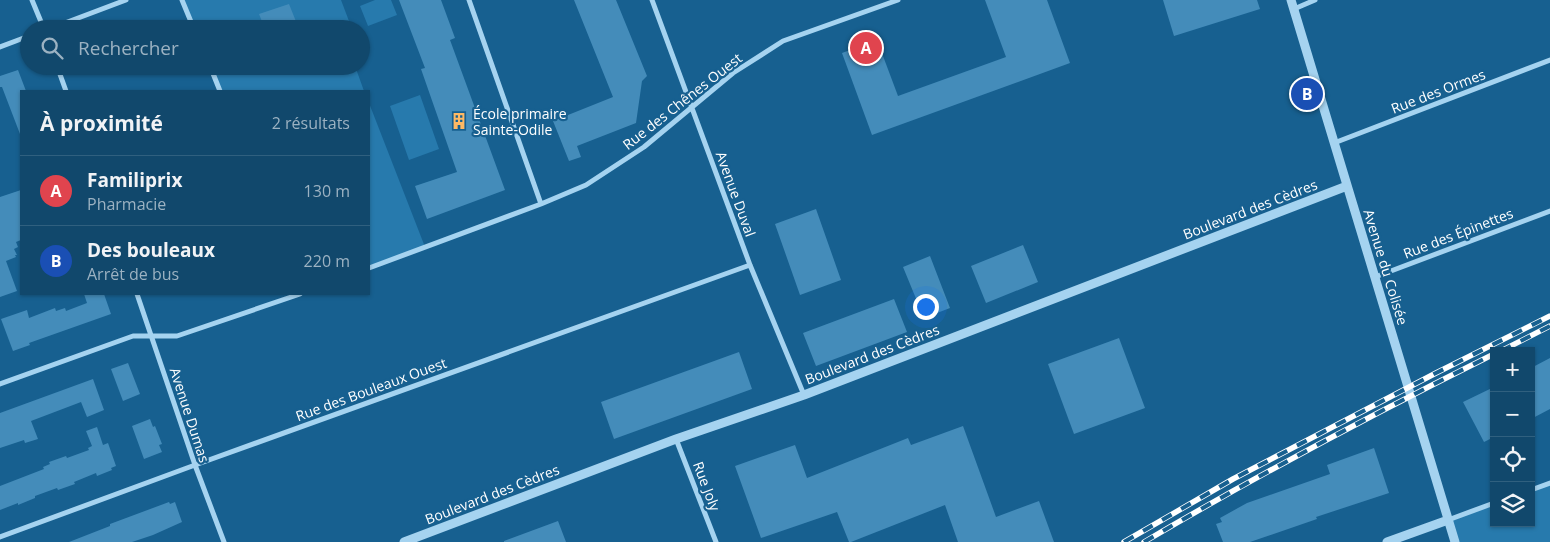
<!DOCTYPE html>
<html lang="fr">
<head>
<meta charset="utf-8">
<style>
  :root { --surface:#11486c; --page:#1a4f72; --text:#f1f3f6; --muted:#9cb2c2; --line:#30607f; --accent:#ffb964 }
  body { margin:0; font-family:"Open Sans",sans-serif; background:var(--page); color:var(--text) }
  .controls { position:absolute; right:15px; bottom:15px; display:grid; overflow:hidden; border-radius:0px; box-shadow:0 1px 4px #0004 }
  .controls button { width:45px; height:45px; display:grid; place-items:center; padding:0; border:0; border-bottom:1px solid var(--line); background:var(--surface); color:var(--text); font:25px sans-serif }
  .you { position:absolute; left:925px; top:306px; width:18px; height:18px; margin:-12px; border:4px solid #fff; border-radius:50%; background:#1a73e8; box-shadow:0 0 0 8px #1a73e833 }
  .badge { display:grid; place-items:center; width:32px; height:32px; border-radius:50%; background:var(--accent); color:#fff; font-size:16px; font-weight:700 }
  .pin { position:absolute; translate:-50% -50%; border:2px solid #fff; box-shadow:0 1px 5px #0006 }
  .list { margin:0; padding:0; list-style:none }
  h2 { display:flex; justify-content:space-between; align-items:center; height:65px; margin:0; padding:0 20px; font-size:21px }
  h2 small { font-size:16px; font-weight:400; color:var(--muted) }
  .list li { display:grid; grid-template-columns:32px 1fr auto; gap:15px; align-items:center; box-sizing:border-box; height:70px; padding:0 20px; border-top:1px solid var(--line) }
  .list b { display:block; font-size:19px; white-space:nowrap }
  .list p { margin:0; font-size:16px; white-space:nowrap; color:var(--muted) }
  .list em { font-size:16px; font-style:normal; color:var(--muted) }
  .icon { flex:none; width:28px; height:28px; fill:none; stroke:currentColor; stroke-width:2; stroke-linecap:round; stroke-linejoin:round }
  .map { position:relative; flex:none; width:1550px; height:542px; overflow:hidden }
  .search { position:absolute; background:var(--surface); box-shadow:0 1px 4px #0004; left:20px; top:20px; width:350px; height:55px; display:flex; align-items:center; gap:12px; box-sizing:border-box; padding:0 18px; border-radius:28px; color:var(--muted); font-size:19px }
  .panel { position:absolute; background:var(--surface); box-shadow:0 1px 4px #0004; left:20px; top:90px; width:350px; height:205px; border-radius:0px }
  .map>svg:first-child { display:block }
</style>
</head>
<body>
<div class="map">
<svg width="1550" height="542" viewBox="0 0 1550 542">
  <rect width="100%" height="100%" fill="#176090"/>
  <path fill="#277aad" d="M182,0H341L352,29H194Z
    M375,0H391L397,15L368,26L360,6Z
    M210,66H355L364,91H220Z
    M420,95L439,149L409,160L390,106Z
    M369,103L425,247L369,268Z
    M1550,483V542H1455L1448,520L1494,503V523H1531V490Z"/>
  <path fill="#448cba" d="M399,0H441L455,38L450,40L505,190L427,219L415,186L457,172L421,69L425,68Z
    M574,0H616L647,76L642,81L636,123L577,146L581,157L569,161L553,121L613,97Z
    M985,0H1047L1070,63L872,135L842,53L877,40L898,96L1006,57Z
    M1163,0H1257L1260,9L1174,36Z
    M289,4L299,29H265L259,14Z
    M18,70L26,91H21L20,134L2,87H0V76Z
    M21,190V240L16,242L18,247L14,249L17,255H15L16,257L6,261L17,291L0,297V197Z
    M816,209L841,280L800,295L775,224Z
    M1023,245L1038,282L986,303L971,266Z
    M930,256L950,308L924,318L903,267Z
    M84,294H104L111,314L29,343L30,345L13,351L1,319L27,310L29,318L55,308L56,311L65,308L66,311L87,303Z
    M894,299L907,332L816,366L803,333Z
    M1119,338L1145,408L1074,434L1048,364Z
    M739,352L752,389L614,439L601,402Z
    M1550,358V409L1531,419V368Z
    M128,363L140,394L123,401L111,369Z
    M93,379L104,410L87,417L81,402L31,421L38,439L25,443L24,440L0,448V413Z
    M1494,387V437L1484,442L1463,402Z
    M150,419L153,427L155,426L162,444L159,445L162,452L144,459L132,426Z
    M963,426L996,517L1039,501L1054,542H958L945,505L851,542H849L837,512L761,538L735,466L795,445L807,478L908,438L911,445Z
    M97,427L103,445L108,443L116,466L111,468L112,470L97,476L96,473L74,482L75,484L58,490L57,488L35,496V498L18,505V503L0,510V486L44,469L43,467L50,464L49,462L66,456L67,458L89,450L88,448L92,446L86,431Z
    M1374,448L1389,493L1316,517L1317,519L1250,542H1223L1216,524L1222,522L1220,518L1247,503L1330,474L1327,465Z
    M169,502L170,504L175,502L182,522L153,535L132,542H69L110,526V524Z
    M558,521L566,542H504V541Z"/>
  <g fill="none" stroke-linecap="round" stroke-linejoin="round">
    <path stroke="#a5d3f0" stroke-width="5" d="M32,0L44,29
      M182,0L194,29
      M469,0L541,204
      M652,0L750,265L804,395
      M1294,9L1315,0
      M49,29L126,0
      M0,47L29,36
      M57,66L66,91
      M210,66L220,91
      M1334,143L1550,60
      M369,268L541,204L586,185L644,147L733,73L783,41L898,0
      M1375,277L1550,211
      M137,294L195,465L224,542
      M0,384L133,336H177L300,294
      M676,439L716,542
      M1531,490L1550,483
      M1448,520L1494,503
      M0,537L195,465L750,265"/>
    <path stroke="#a5d3f0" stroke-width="9" d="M1291,0L1455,542
      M404,542L676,439L804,395L1347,186
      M1387,542L1448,520"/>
    <g stroke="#fff" stroke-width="5.5">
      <path id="rail" d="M1501,351L1550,326
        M1124,542L1233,479L1436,373L1550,316
        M1144,542C1258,475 1375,413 1494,354"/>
    </g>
    <use href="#rail" stroke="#176090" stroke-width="4" stroke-dasharray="11" stroke-linecap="butt"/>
  </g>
  <defs>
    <g id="building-bare" transform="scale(1.35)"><path d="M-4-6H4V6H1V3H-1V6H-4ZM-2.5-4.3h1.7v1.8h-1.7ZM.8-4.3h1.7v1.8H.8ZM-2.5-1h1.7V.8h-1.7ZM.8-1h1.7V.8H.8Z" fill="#ffb964" stroke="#176090" stroke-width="2.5" paint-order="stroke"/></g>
  </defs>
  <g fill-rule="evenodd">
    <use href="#building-bare" x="459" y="121"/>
  </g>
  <g text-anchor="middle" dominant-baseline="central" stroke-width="4.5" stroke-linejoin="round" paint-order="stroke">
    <g font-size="14" fill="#fff" stroke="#176090">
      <text transform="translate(1438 91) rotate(-21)">Rue des Ormes</text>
      <text transform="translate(682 101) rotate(-38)">Rue des Chênes Ouest</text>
      <text transform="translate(736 194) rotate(70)">Avenue Duval</text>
      <text transform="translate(1250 209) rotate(-21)">Boulevard des Cèdres</text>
      <text transform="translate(1458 233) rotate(-21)">Rue des Épinettes</text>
      <text transform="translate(1386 267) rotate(73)">Avenue du Colisée</text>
      <text transform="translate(872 354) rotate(-21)">Boulevard des Cèdres</text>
      <text transform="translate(371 389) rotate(-20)">Rue des Bouleaux Ouest</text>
      <text transform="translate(190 415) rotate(72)">Avenue Dumas</text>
      <text transform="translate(707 486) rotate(69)">Rue Joly</text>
      <text transform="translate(492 494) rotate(-21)">Boulevard des Cèdres</text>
    </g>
    <g font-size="14" fill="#fff" stroke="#176090" text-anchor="start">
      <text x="473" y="113">École primaire<tspan x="473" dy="16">Sainte-Odile</tspan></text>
    </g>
  </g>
</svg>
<div class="controls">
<button>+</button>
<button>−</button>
<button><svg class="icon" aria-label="locate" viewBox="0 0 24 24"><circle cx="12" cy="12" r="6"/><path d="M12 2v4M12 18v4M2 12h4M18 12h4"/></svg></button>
<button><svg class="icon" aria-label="layers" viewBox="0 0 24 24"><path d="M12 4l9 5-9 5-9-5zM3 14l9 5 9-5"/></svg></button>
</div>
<div class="you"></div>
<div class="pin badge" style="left:866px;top:48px;background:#e0444e">A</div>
<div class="pin badge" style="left:1307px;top:94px;background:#1a4fb4">B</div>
<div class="search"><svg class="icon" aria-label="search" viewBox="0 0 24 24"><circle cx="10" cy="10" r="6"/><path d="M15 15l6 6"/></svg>Rechercher</div>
<section class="panel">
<h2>À proximité<small>2 résultats</small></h2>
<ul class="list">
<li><span class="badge" style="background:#e0444e">A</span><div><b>Familiprix</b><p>Pharmacie</p></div><em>130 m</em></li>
<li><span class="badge" style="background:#1a4fb4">B</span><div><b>Des bouleaux</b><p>Arrêt de bus</p></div><em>220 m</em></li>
</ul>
</section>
</div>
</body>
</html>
